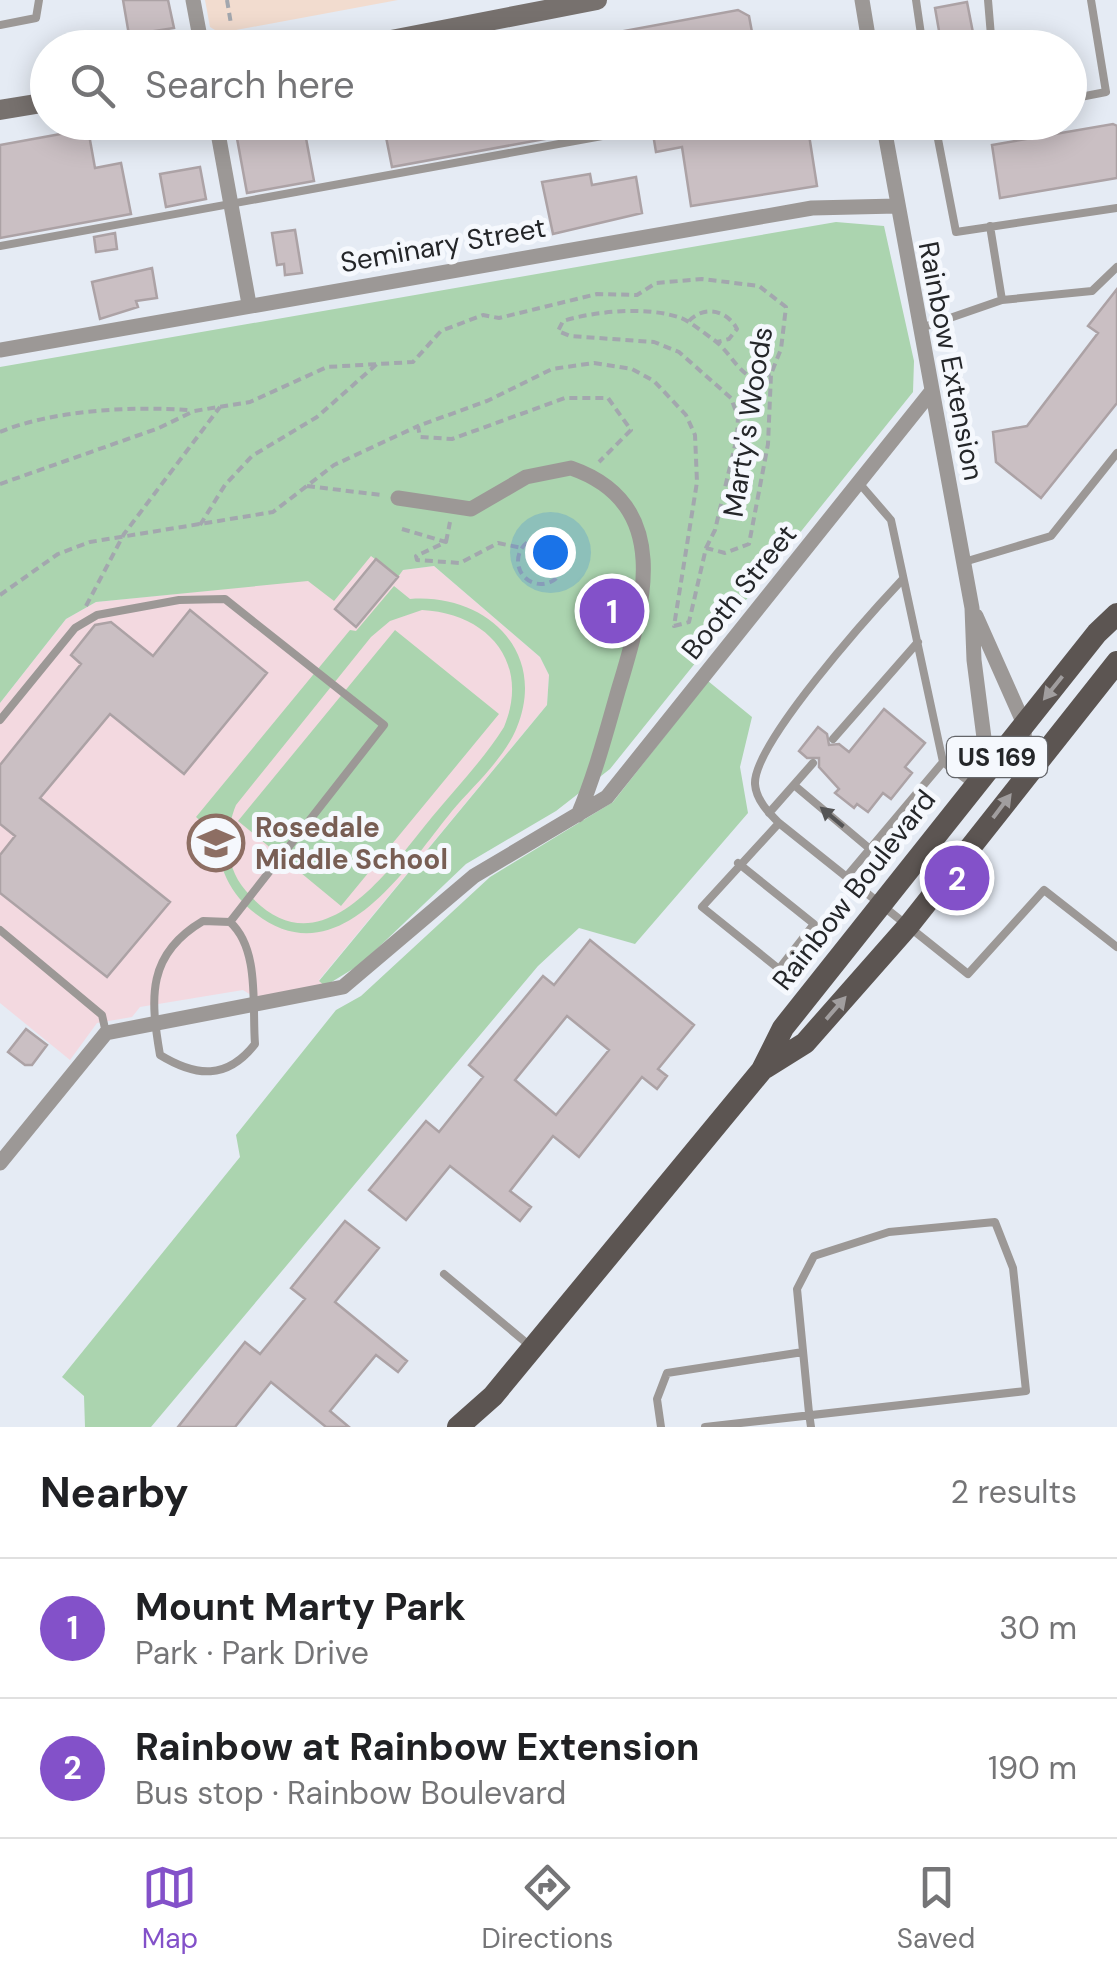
<!DOCTYPE html>
<html lang="en">
<head>
<meta charset="utf-8">
<style>
  :root { --surface:#fff; --page:#f6f6f6; --text:#202124; --muted:#757577; --line:#e0e0e0; --accent:#8351c9 }
  body { margin:0; font-family:"DM Sans",sans-serif; background:var(--page); color:var(--text) }
  .you { position:absolute; left:550px; top:552px; width:35px; height:35px; margin:-25px; border:8px solid #fff; border-radius:50%; background:#1a73e8; box-shadow:0 0 0 15px #1a73e833 }
  .badge { display:grid; place-items:center; width:65px; height:65px; border-radius:50%; background:var(--accent); color:#fff; font-size:32px; font-weight:700 }
  .pin { position:absolute; translate:-50% -50%; border:5px solid #fff; box-shadow:0 2px 10px #0006 }
  .list { margin:0; padding:0; list-style:none }
  h2 { display:flex; justify-content:space-between; align-items:center; height:130px; margin:0; padding:0 40px; font-size:42px }
  h2 small { font-size:32px; font-weight:400; color:var(--muted) }
  .list li { display:grid; grid-template-columns:65px 1fr auto; gap:30px; align-items:center; box-sizing:border-box; height:140px; padding:0 40px; border-top:2px solid var(--line) }
  .list b { display:block; font-size:38px; white-space:nowrap }
  .list p { margin:0; font-size:32px; white-space:nowrap; color:var(--muted) }
  .list em { font-size:32px; font-style:normal; color:var(--muted) }
  .icon { flex:none; width:55px; height:55px; fill:none; stroke:currentColor; stroke-width:2; stroke-linecap:round; stroke-linejoin:round }
  .map { position:relative; flex:none; width:1117px; height:1427px; overflow:hidden }
  .search { position:absolute; background:var(--surface); box-shadow:0 5px 25px #0003; left:30px; right:30px; top:30px; height:110px; display:flex; align-items:center; gap:25px; box-sizing:border-box; padding:0 35px; border-radius:55px; color:var(--muted); font-size:38px }
  .sheet { height:410px; background:var(--surface) }
  nav { display:flex; justify-content:space-around; align-items:center; box-sizing:border-box; height:140px; border-top:2px solid var(--line); background:var(--surface); font-size:28px; color:var(--muted) }
  nav a { display:grid; justify-items:center; gap:5px }
  nav .on { color:var(--accent) }
  .map>svg:first-child { display:block }
</style>
</head>
<body>
<div class="map">
<svg width="1117" height="1427" viewBox="0 0 1117 1427">
  <rect width="100%" height="100%" fill="#e5ebf4"/>
  <path fill="#f2dccf" d="M205,0H398L220,33L210,27Z"/>
  <path fill="#f3d9e0" d="M371,555L403,570L434,566L540,657L549,675L547,705L319,980L325,986L254,997L243,990L140,1007L132,1017L97,1023L70,1060L0,1003V703L66,619L96,602L309,580Z"/>
  <path fill="#abd4af" fill-rule="evenodd" d="M836,222L884,226L914,361L913,392L610,769L556,811L466,864L361,964L325,986L319,981L547,705L549,675L540,657L434,566L403,570L398,577L371,556L334,601L308,581L96,602L66,619L0,703V367Z
    M394,586L410,599C484,593 548,650 517,727C505,758 473,786 452,811C407,866 339,978 256,914C230,894 218,868 217,836L196,817L350,630L356,631ZM422,610C487,613 531,662 504,727C484,759 456,788 432,817C389,869 319,977 246,891C225,867 224,834 236,805L371,637L390,621Z
    M395,630L499,714L341,906L238,821Z
    M708,681L752,717L740,767L748,813L635,944L579,928L538,966L151,1427H85L84,1396L62,1377L240,1157L236,1135L336,1010L361,996L490,877L613,802Z"/>
  <path fill="#cabfc3" stroke="#aca2a5" stroke-width="2.5" fill-rule="evenodd" d="M123,0H168L174,28L129,35Z
    M967,2L976,48H942L935,8Z
    M738,10L749,16L755,48H575V40Z
    M234,122H303L314,181L247,193Z
    M383,122H593L594,130L392,167Z
    M686,122L691,128L726,122H807L817,186L691,206L682,147L656,152L653,134L681,129Z
    M1113,124L1117,126V178L1000,198L992,145Z
    M88,129L95,168L121,163L131,214L0,238V145Z
    M200,167L206,199L166,207L160,174Z
    M590,174L592,185L636,177L642,213L553,234L542,182Z
    M295,230L302,273L285,275L284,264L277,265L272,233Z
    M115,233L117,249L96,252L94,237Z
    M152,268L157,298L136,301L138,307L100,319L92,282Z
    M1117,289V403L1041,498L996,462L993,432L1027,426L1098,333L1088,326Z
    M376,559L398,577L356,627L335,609Z
    M190,610L267,673L184,774L110,714L40,798L170,902L107,977L0,893V855L15,836L0,824V765L81,664L71,655L95,625L111,622L153,656Z
    M884,709L925,743L905,767L912,773L891,799L883,793L868,812L857,804L854,808L835,793L839,789L819,767V758H807L799,751L818,727L827,734L829,745L839,744L849,752Z
    M590,940L694,1025L658,1069L667,1076L657,1089L642,1077L579,1157L553,1136L510,1191L531,1207L520,1221L450,1166L406,1220L369,1190L426,1121L439,1132L483,1077L469,1065L543,976L554,985ZM567,1016L609,1050L556,1115L515,1080Z
    M26,1029L47,1045L32,1065H25L8,1052Z
    M345,1221L379,1248L335,1302L407,1361L398,1372L376,1355L330,1411L349,1427H326L271,1382L235,1427H178L245,1342L260,1354L305,1299L291,1288Z"/>
  <g fill="none" stroke-linecap="round" stroke-linejoin="round">
    <path stroke="#a3a7ae" stroke-width="4" stroke-dasharray="8 5" stroke-linecap="butt" d="M227,0L231,24
      M689,321C704,305 727,310 737,329L729,339L717,342
      M0,432C53,410 132,406 189,410
      M0,484L159,428L194,411L250,402L327,367L413,362L441,331L483,315L499,318L597,294L637,295L656,283L702,279L759,286L786,307L781,349L771,374L768,444L749,544L725,553L706,548L689,622L674,626L697,482L695,435L686,415L654,381L632,369L594,363L552,369L487,401L418,426L420,437L452,439L565,398H608L631,430L599,462
      M307,486L381,495
      M200,525L225,485L252,456L317,417L378,363
      M402,529L446,542L416,556L417,560L460,563L498,543L522,548
      M518 561a23 23 0 1 1 46 0a23 23 0 1 1-46 0Z
      M446,542L450,522
      M706,548L715,530L737,437L738,417L731,398L679,352L654,342L570,336L558,331L563,321C595,311 648,306 681,318C691,322 704,333 714,340C729,351 735,368 752,378L771,374
      M0,595L58,554L90,542L273,512L334,465L418,426
      M86,606L124,534L220,407"/>
    <path stroke="#9c9896" stroke-width="8" d="M916,0L923,48
      M988,0L992,48
      M0,25L36,18L39,0
      M1070,99L1106,92L1091,0
      M956,122L942,125L937,134L956,232L1117,208
      M990,226L1002,300L1092,291L1117,267
      M0,246L679,122
      M921,328L1002,300
      M860,484L891,520L943,762L971,783
      M964,562L1051,536L1117,453
      M902,580C871,613 753,744 755,784C756,800 769,813 779,823L968,974L1044,890L1117,947
      M0,720L75,628L97,615L179,600L225,599L384,725L230,922
      M833,739L918,642
      M794,785L870,849
      M769,813L813,763
      M738,863L814,924L779,969L702,907L779,823
      M847,876L943,762
      M203,921L230,922C260,949 252,1006 255,1044C227,1080 196,1077 160,1055C150,997 147,954 203,921Z
      M0,930L102,1015L106,1033
      M444,1274L529,1345
      M661,1427L657,1399L667,1373L803,1352
      M705,1427L1026,1391L1013,1268L995,1222L889,1232L814,1256L797,1289L809,1413L811,1427"/>
    <path stroke="#9c9896" stroke-width="15" d="M193,0L202,48
      M862,0L870,48
      M216,122L249,304
      M883,122L972,608L974,660L988,769
      M0,350L812,208L897,206
      M398,498L471,509L526,477L571,468C677,505 642,611 618,691C606,733 595,775 578,815
      M976,616L1024,724L1025,775
      M0,1163L106,1033L343,987L474,876L607,797L931,392"/>
    <path stroke="#77716e" stroke-width="20" d="M350,48L597,0
      M0,110L48,102"/>
    <path stroke="#5c5552" stroke-width="22" d="M765,1068L805,1043L909,925L1117,662
      M458,1427L493,1396L762,1070L783,1028L1097,633L1117,614"/>
  </g>
  <defs><path id="oneway-solid" d="M-6-.8H1V-3.2L6.5 0L1 3.2V.8H-6Z" transform="scale(2.5)"/></defs>
  <g fill="#a19e9f">
    <use href="#oneway-solid" transform="translate(1053 688) rotate(129)"/>
    <use href="#oneway-solid" transform="translate(1002 806) rotate(-53)"/>
    <use href="#oneway-solid" transform="translate(836 1008) rotate(-49)"/>
  </g>
  <use fill="#545455" href="#oneway-solid" transform="translate(832 817) rotate(-140)"/>
  <defs>
    <g id="school-ring" transform="scale(2.875)"><circle r="9.5" fill="#f5f8fd" stroke="#8d6e63" stroke-width="1.5"/><path d="M0-5L7-2L0 1L-7-2ZM-4 1L0 2.5L4 1V4Q0 6-4 4Z" fill="#8d6e63"/></g>
  </defs>
  <g fill-rule="evenodd">
    <use href="#school-ring" x="216" y="843"/>
  </g>
  <g text-anchor="middle" dominant-baseline="central" stroke-width="10" stroke-linejoin="round" paint-order="stroke">
    <rect fill="#f5f8fd" stroke="#636569" stroke-width="2.5" x="947" y="737" width="100" height="40" rx="8"/>
    <g font-size="25" font-weight="bold" fill="#242629">
      <text x="997" y="757">US 169</text>
    </g>
    <g font-size="28" fill="#242629" stroke="#f5f8fd">
      <text transform="translate(443 245) rotate(-10)">Seminary Street</text>
      <text transform="translate(951 361) rotate(79)">Rainbow Extension</text>
      <text transform="translate(748 422) rotate(-81)">Marty's Woods</text>
      <text transform="translate(739 592) rotate(-51)">Booth Street</text>
      <text transform="translate(854 890) rotate(-52)">Rainbow Boulevard</text>
    </g>
    <g font-size="28" font-weight="bold" fill="#785e54" stroke="#f5f8fd" text-anchor="start">
      <text x="255" y="827">Rosedale<tspan x="255" dy="32">Middle School</tspan></text>
    </g>
  </g>
</svg>
<div class="you"></div>
<div class="pin badge" style="left:612px;top:611px">1</div>
<div class="pin badge" style="left:957px;top:878px">2</div>
<div class="search"><svg class="icon" aria-label="search" viewBox="0 0 24 24"><circle cx="10" cy="10" r="6"/><path d="M15 15l6 6"/></svg>Search here</div>
</div>
<section class="sheet">
<h2>Nearby<small>2 results</small></h2>
<ul class="list">
<li><span class="badge">1</span><div><b>Mount Marty Park</b><p>Park · Park Drive</p></div><em>30 m</em></li>
<li><span class="badge">2</span><div><b>Rainbow at Rainbow Extension</b><p>Bus stop · Rainbow Boulevard</p></div><em>190 m</em></li>
</ul>
</section>
<nav>
<a class="on"><svg class="icon" aria-label="map" viewBox="0 0 24 24"><path d="M3 6l6-2 6 2 6-2v14l-6 2-6-2-6 2zM9 4v14M15 6v14"/></svg>Map</a>
<a><svg class="icon" aria-label="directions" viewBox="0 0 24 24"><path d="M12 3l9 9-9 9-9-9zM9 14v-3h6M13 9l2 2-2 2"/></svg>Directions</a>
<a><svg class="icon" aria-label="saved" viewBox="0 0 24 24"><path d="M7 4h10v16l-5-4-5 4z"/></svg>Saved</a>
</nav>
</body>
</html>
